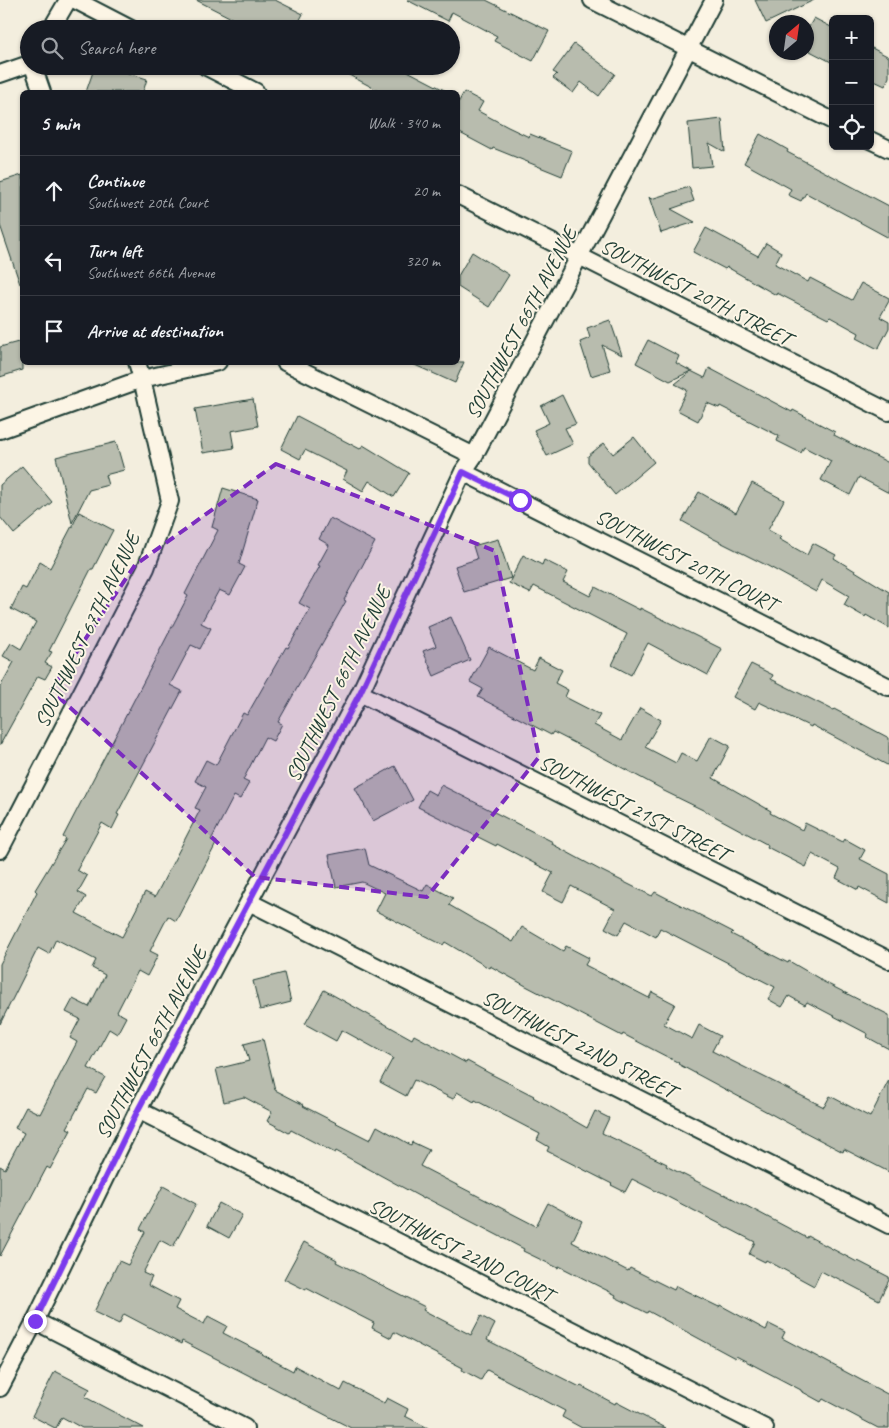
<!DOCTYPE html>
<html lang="en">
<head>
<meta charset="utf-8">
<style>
  :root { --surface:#171b24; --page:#20242c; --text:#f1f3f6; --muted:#9ea1a6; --line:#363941 }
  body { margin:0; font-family:Caveat,sans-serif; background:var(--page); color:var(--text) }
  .controls { position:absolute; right:15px; top:15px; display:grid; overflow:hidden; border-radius:8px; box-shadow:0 1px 4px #0004 }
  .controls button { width:45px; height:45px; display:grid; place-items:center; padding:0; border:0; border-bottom:1px solid var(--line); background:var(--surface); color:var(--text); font:25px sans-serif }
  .compass { position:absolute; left:769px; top:15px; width:45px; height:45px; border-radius:50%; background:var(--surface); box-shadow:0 1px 4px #0004; rotate:29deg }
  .stop { position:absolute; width:15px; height:15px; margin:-11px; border:4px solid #7c3aed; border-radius:50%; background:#fff }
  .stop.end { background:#7c3aed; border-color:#fff; box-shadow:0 1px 5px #0008 }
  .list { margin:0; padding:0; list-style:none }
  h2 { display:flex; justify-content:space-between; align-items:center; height:65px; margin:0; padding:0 20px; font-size:21px }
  h2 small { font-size:16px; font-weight:400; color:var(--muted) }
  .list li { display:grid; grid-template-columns:32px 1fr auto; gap:15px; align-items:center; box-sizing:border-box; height:70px; padding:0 20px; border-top:1px solid var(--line) }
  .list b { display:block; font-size:19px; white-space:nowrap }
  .list p { margin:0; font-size:16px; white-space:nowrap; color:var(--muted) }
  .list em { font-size:16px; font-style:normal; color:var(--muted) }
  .icon { flex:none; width:28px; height:28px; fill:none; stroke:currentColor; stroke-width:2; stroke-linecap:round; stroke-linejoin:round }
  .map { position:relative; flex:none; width:889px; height:1428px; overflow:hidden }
  .search { position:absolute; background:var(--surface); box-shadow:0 1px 4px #0004; left:20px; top:20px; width:440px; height:55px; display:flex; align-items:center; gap:12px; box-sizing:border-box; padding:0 18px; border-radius:28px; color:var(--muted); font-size:19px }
  .panel { position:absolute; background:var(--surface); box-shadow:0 1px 4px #0004; left:20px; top:90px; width:440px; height:275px; border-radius:8px }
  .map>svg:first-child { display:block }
</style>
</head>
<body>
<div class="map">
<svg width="889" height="1428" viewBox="0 0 889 1428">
  <rect width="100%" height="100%" fill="#f3eede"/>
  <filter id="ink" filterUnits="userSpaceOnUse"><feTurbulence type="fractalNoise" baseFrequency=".02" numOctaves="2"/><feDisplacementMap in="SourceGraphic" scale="10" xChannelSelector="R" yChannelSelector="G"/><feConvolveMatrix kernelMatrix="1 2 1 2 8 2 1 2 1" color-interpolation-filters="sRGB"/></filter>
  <g filter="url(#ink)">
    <path fill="#b8bcae" stroke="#1f3d34" d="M196,0H275L303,14L295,29H253Z
      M407,0H486L549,31L533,61L494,41L497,36L452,12L448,21Z
      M755,0H814L766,23Z
      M814,18L833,28V63L806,49V32Z
      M574,44L615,74L599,96L581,82L573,93L553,78L557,74L553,72Z
      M870,47L889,57V77L885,86L870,79Z
      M95,66H106L147,79L143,92H86Z
      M332,66H398L448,92H381Z
      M464,92L483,102L478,111L508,127L529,137L530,134L572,151L562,176L493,148L492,150L458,132V103Z
      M722,119L725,152L709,143L712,166L692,168L688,123Z
      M760,134L788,150L787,152L889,206V238L806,193L801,201L788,195L791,189L744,163Z
      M22,175V284H20L0,225V182Z
      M689,187L694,201L671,209L695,222L661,233L649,197L651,199Z
      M706,228L758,256L766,243L781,252L775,264L808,282L810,278L852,300L861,283L889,298V301L880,317L889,322V328L878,349L857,338L859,333L830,317L828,319L777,293L776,295L727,267L725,269L693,252Z
      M472,252L509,275L489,307L458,287V276Z
      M610,320L622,355L602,345L610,370L591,376L580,342L590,338L587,328Z
      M648,340L679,356L676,363L691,371L670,381L636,363Z
      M22,341V370L0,377V347Z
      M408,362H464L455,383Z
      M709,368L792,412L793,410L835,432L834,435L889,463V493L859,477L850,495L821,480L831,461L804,447L801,453L777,441L779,436L720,406L719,408L707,403L698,421L677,410L687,390L675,384L691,371L705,378Z
      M562,395L576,424L565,428L573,444L547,456L534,430L549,423L541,406Z
      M253,399L258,426L231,431L234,448L203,453L195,409Z
      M297,416L360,449L363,445L409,473L394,497L369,481L363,491L343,479L347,471L305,450L300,459L281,449Z
      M634,437L654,462L615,495L588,462V456L604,443L613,454Z
      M116,442L124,470L105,475L108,485L89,490L72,523L56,457Z
      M22,466L52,502L14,534L0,517V485Z
      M752,483L784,500L768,530L781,537L779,539L807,555L813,543L836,555L834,558L889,592V628L866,615L865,617L844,605L849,596L822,580L816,592L766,565L714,539L682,521L699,492L736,513Z
      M223,488L258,499L239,564L245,567L230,595L219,590L201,623L211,628L200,649L191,645L170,685L182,691L117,814L119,815L112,829L102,823L77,870L87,876L78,892L86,897L76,913L122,937L145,892L155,897L200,810L195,808L206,787L195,781L206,760L216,765L243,713L247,715L286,647L288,648L310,609L299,603L320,566L318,565L329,545L319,539L330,518L375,542L344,600L346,601L278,722L282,724L273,741L265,737L243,780L249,783L240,799L234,796L211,840L217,842L176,921L168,916L150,951L158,955L147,976L138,971L117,1012L126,1017L117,1034L109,1029L88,1068L105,1077L96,1093L88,1089L67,1128L71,1130L50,1169L47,1167L0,1256V1166L5,1169L24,1133L15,1128L26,1107L40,1114L77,1042L70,1038L80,1019L66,1012L73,999L89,1007L105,975L92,968L96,960L56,939L49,954L38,948L0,1024V964L37,892L35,890L66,839L63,837L188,596L185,594L218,530L212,527Z
      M79,512L113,530L93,569H91L49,651L52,652L45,663L52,667L45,679L38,676L0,745V687L14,662L3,656L11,643L21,649L36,622L11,609L22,587L26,589L40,562L50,568L72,526L73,528V525Z
      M498,539L511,578L464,592L455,566L477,559L473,546Z
      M523,555L542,565L544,560L568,572L563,582L590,596L595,587L640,610V608L722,649L708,675L648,643L631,675L612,665L627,634L534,586L530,593L509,583Z
      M451,617L470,660L434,676L423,651L436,646L428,627Z
      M489,647L533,670L539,658L562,670L555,683L568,690L565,697L600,715L594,725L622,740L640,708L661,720L645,747L676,763L681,753L697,761L711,736L730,746L713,778L771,811L770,813L802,830L805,823L843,842L845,839L865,850L860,859L889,874V903L859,887L858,890L836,878L840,869L812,854L806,867L767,847L768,845L707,812L662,790V789L604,758L553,732L551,735L478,697L483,689L470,682Z
      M751,664L773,675L771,679L833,710L834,709L889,738V766L812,725L811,727L759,702L755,709L733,697Z
      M395,766L413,800L373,821L355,788Z
      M441,785L553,842L552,844L600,870L652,896L655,892L733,932L731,934L788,963L789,961L820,979V980L889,1015V1049L867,1037L868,1034L807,1002L805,1005L789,996L782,1007L768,999L775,987L660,928L656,937L626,921L618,935L605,928L615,909L571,886L563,902L543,892L553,873L497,844L496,846L418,807L427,790L436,795Z
      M365,848L369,865L423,891L427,884L453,898L449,905L513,942L522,927L563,951L566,946L589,958L585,965L649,998L652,992L675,1004L664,1024L692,1039L699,1025L720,1036L712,1051L824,1107L830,1096L870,1117L889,1080V1172L844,1149L843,1152L799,1129L678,1064L679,1063L623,1034L622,1036L526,986L490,966L489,968L445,942L443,945L376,911L385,893L362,882L336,887L329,855Z
      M284,973L291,1002L260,1010L253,981Z
      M324,990L412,1039L414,1035L466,1063L467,1061L489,1073L534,1096L533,1097L587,1128L595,1111L609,1118L602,1133L667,1164L666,1166L724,1195V1194L807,1238L808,1236L857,1262L858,1261L889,1277V1280L879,1300L835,1277L834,1278L821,1271L814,1286L766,1260L765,1262L749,1254L755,1242L666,1196L632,1179L625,1192L611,1185L612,1184L547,1151L549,1147L537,1140L540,1134L475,1100L474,1102L457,1092L453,1099L414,1080L406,1096L380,1082L393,1058L342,1030L336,1041L305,1024Z
      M263,1039L275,1090L304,1105L303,1106L370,1140L377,1126L411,1145L412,1142L429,1150L420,1166L536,1226L548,1203L582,1221L572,1242L628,1271L630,1268L674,1290L676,1286L719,1307L720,1305L766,1330L769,1324L785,1332L782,1338L889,1395V1428H878L823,1399L821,1402L801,1391V1390L736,1356L735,1358L648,1311L647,1313L615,1297L616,1295L559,1266L558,1268L523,1251L524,1249L424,1197V1199L336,1151L335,1153L291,1130L289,1133L267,1121L272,1112L244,1097L224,1102L216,1069L249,1061L244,1044Z
      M163,1186L196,1204L173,1247L160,1240L143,1273L152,1277L148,1285L179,1301L175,1309L204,1324L208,1316L227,1326L223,1333L262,1353L261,1354L293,1371L295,1366L341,1391L345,1383L384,1403L387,1398L408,1409L405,1416L428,1428H351L182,1341L181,1344L124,1314L119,1324L94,1312L119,1261L128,1265L145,1232L140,1229Z
      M219,1203L242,1215L229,1238L207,1226Z
      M304,1242L337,1260L336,1262L425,1307L423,1310L471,1335L481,1316L495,1324L487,1340L580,1387L581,1386L615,1404L616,1402L666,1428H582L562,1417L565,1411L487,1370L481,1380L462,1370L463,1368L394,1332L391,1338L372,1328L374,1323L306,1288V1290L284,1279Z
      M55,1371L90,1389L85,1397L144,1428H82L62,1417L56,1428H55L32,1416Z"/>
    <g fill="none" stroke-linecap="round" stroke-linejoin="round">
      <g stroke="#1f3d34" stroke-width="20">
        <path id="minor" d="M75,0L131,29
          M592,0L833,121
          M51,29L68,0
          M33,66L42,92
          M205,66L256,92
          M0,74L29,64
          M870,140L889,149
          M458,195L889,412
          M285,362L474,456
          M0,430L142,379L218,362
          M463,472L889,687
          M360,693L889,960
          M0,850L146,568L170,501L142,379L137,362
          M249,902L889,1225
          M138,1110L765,1428
          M35,1321L245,1428
          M0,1388L35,1321L138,1110L360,693L463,472L474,456L714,0"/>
      </g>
      <use href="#minor" stroke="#fcf5e5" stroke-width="16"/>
    </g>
  </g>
  <g fill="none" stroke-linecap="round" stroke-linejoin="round" filter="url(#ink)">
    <path stroke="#7c3aed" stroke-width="6" d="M35,1321L138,1110L360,693L463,472L520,500"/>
  </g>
  <path fill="#7b2cbf" fill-opacity="0.2" stroke="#7b2cbf" stroke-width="4" stroke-dasharray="10 6" stroke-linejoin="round" d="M276,464L495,551L539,757L427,897L255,877L51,690L135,565Z"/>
  <g text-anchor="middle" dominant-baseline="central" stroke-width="4" stroke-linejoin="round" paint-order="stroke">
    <g font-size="21" fill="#1f3d34" stroke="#fcf5e5">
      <text transform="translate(696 292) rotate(27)">SOUTHWEST 20TH STREET</text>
      <text transform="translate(521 323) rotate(-62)">SOUTHWEST 66TH AVENUE</text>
      <text transform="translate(686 560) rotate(27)">SOUTHWEST 20TH COURT</text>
      <text transform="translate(87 630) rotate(-64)">SOUTHWEST 67TH AVENUE</text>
      <text transform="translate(338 684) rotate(-64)">SOUTHWEST 66TH AVENUE</text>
      <text transform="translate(634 808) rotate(27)">SOUTHWEST 21ST STREET</text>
      <text transform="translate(151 1043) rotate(-62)">SOUTHWEST 66TH AVENUE</text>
      <text transform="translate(579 1044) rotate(27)">SOUTHWEST 22ND STREET</text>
      <text transform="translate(461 1250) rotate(27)">SOUTHWEST 22ND COURT</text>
    </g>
  </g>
</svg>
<div class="controls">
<button>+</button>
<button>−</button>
<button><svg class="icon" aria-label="locate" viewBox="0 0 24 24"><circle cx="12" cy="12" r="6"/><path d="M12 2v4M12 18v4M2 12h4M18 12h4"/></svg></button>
</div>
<svg class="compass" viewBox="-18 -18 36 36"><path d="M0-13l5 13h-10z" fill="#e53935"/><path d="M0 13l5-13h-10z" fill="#9ea1a6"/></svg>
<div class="stop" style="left:520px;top:500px"></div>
<div class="stop end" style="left:35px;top:1321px"></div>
<div class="search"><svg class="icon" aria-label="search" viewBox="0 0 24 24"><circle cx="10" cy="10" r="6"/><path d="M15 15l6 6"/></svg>Search here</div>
<section class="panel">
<h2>5 min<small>Walk · 340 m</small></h2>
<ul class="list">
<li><svg class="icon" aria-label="ahead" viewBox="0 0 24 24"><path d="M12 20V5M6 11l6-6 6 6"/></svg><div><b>Continue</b><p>Southwest 20th Court</p></div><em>20 m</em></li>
<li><svg class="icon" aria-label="left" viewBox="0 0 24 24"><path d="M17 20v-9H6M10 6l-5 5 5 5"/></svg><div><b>Turn left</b><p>Southwest 66th Avenue</p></div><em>320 m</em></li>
<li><svg class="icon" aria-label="arrive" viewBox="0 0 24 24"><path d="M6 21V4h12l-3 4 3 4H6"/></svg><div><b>Arrive at destination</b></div></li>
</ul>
</section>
</div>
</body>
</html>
